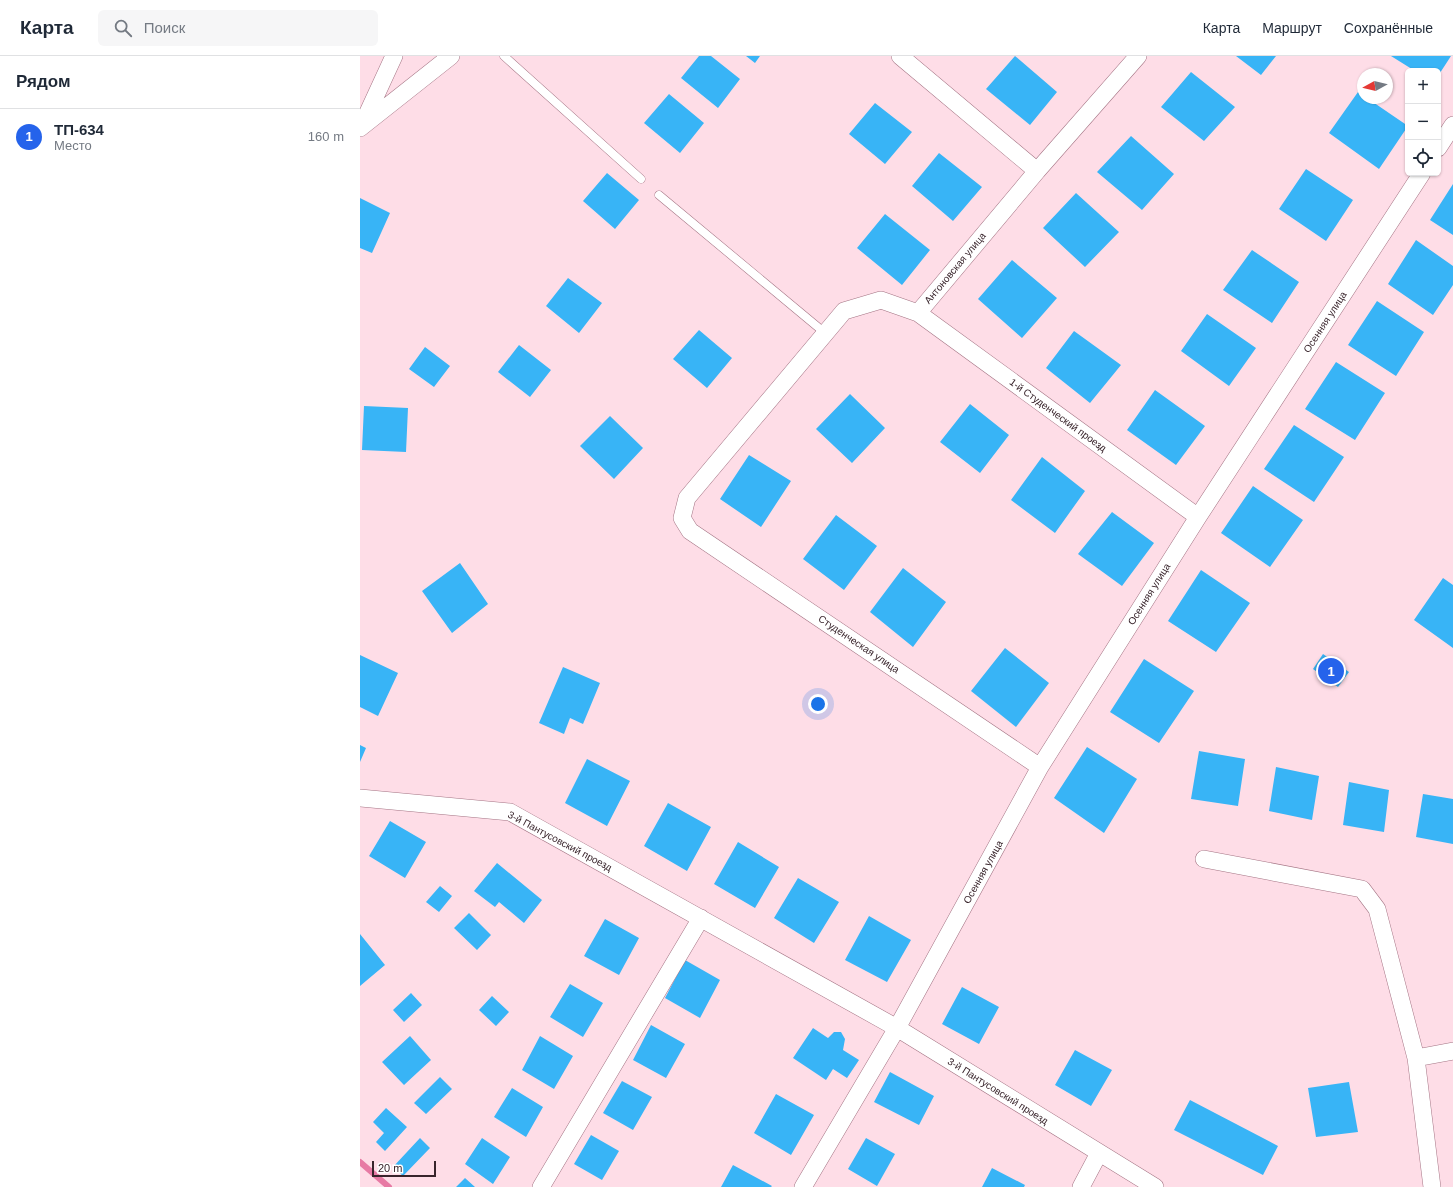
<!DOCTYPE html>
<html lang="ru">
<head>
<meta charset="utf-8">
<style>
  :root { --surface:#fff; --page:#f6f6f7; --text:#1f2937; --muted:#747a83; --line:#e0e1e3; --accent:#2563eb }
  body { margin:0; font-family:Helvetica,sans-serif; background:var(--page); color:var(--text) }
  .controls { position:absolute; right:12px; top:12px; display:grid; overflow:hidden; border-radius:6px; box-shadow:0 1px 3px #0004 }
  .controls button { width:36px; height:36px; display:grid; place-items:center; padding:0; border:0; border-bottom:1px solid var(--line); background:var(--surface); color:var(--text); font:20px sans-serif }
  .compass { position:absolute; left:997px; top:12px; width:36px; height:36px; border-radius:50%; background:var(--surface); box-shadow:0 1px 3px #0004; rotate:262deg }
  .scale { position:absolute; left:12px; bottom:10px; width:64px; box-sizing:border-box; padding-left:4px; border:2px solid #38242b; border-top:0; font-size:11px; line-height:14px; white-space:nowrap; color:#38242b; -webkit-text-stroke:3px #fff; paint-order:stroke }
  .you { position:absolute; left:458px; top:648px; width:14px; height:14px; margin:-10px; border:3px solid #fff; border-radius:50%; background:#1a73e8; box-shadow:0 0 0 6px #1a73e833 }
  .badge { display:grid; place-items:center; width:26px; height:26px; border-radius:50%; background:var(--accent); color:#fff; font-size:13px; font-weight:700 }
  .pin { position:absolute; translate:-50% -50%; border:2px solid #fff; box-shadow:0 1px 4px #0006 }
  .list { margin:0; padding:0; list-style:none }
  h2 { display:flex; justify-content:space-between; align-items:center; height:52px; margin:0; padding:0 16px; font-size:17px }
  h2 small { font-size:13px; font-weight:400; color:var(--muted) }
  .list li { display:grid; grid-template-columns:26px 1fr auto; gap:12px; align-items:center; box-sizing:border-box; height:56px; padding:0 16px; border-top:1px solid var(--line) }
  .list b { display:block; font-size:15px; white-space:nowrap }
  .list p { margin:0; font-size:13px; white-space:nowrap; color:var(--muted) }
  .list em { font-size:13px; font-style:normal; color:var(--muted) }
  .icon { flex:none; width:22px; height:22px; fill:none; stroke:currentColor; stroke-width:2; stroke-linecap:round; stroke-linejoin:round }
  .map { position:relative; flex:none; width:1093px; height:1131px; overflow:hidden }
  header { display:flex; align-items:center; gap:24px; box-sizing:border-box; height:56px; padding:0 20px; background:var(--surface); border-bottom:1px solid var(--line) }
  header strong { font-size:19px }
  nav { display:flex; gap:22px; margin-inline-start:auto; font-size:14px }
  .search { width:280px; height:36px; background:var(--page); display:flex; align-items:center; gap:10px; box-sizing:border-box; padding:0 14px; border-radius:6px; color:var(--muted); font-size:15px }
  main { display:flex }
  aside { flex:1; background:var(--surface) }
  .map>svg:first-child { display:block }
</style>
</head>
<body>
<header>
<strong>Карта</strong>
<div class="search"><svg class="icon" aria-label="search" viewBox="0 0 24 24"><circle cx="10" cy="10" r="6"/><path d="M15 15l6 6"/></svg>Поиск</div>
<nav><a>Карта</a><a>Маршрут</a><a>Сохранённые</a></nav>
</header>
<main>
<aside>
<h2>Рядом<small></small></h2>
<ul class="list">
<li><span class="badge">1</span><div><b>ТП-634</b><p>Место</p></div><em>160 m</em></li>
</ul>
</aside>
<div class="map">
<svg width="1093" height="1131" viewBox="0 0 1093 1131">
  <rect width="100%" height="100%" fill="#fedde7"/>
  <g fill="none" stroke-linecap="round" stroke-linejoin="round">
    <path stroke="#e77aa4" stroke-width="6" d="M0,1106L29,1131"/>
  </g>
  <path fill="#38b4f6" d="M339,0H351L380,23L358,52L321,22Z
    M386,0H400L395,7Z
    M655,0L697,36L670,69L626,33Z
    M876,0H916L901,19Z
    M1031,0H1091L1078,20V15H1055Z
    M831,16L875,51L844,85L801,51Z
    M998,36L1003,39V42H1007L1048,70L1019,113L969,77Z
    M309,38L344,67L320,97L284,67Z
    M515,47L552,76L525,108L489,78Z
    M771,80L814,118L782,154L737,116Z
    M579,97L622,131L593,165L552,130Z
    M946,113L993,144L966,185L919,153Z
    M247,117L279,144L255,173L223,145Z
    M1093,128V179L1070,164Z
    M716,137L759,176L725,211L683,172Z
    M0,142L30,157L12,197L0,192Z
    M525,158L570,194L542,229L497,192Z
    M1056,184L1093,210V229L1073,259L1028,228Z
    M892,194L939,226L912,267L863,234Z
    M652,204L697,242L662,282L618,243Z
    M208,222L242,247L219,277L186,250Z
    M1017,245L1064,276L1036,320L988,289Z
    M847,258L896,292L869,330L821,295Z
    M339,274L372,302L347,332L313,303Z
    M714,275L761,309L730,347L686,312Z
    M159,289L191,314L170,341L138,316Z
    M65,291L90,310L74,331L49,313Z
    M976,306L1025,337L995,384L945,353Z
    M795,334L845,370L816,409L767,374Z
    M490,338L525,372L492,407L456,373Z
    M610,348L649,379L620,417L580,386Z
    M4,350L48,352L46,396L2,394Z
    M250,360L283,392L254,423L220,390Z
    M934,369L984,401L954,446L904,413Z
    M389,399L431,425L401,471L360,443Z
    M682,401L725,435L695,477L651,444Z
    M893,430L943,464L910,511L861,477Z
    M752,456L794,487L762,530L718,498Z
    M476,459L517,490L484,534L443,503Z
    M100,507L128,548L92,577L62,535Z
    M543,512L586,546L553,591L510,556Z
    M841,514L890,547L856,596L808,565Z
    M1083,522L1093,529V592L1054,564Z
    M645,592L689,627L656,671L611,635Z
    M963,598L989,616L978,631L953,613Z
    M0,599L38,617L18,660L0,651Z
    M784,603L834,635L799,687L750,656Z
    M203,611L240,627L223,668L210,662L204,678L179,667Z
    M0,689L6,692L0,706Z
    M727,691L777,723L744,777L694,742Z
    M839,695L885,703L878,750L831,743Z
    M227,703L270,725L247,770L205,747Z
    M916,711L959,720L952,764L909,755Z
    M989,726L1029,734L1024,776L983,769Z
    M1063,738L1093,743V788L1056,781Z
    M308,747L351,771L327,815L284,790Z
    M30,765L66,786L45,822L9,800Z
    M378,786L419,811L395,852L354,828Z
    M137,807L182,844L164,867L139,846L135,851L114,835Z
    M438,822L479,846L454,887L414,862Z
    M80,830L92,840L79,856L66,846Z
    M109,857L131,879L117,894L94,872Z
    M509,860L551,884L527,926L485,904Z
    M245,863L279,882L259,919L224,900Z
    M0,878L25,909L0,930Z
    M325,904L360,924L340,962L305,942Z
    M210,928L243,947L223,981L190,961Z
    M602,931L639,951L619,988L582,968Z
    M51,937L62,949L44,966L33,954Z
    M132,940L149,956L136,970L119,954Z
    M291,969L325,988L306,1022L273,1004Z
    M453,972L468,982L474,976H481L485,983L483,994L499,1004L487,1022L473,1013L466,1024L433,1002Z
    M50,980L71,1004L44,1029L22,1006Z
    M180,980L213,1000L194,1033L162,1014Z
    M715,994L752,1014L731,1050L695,1029Z
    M530,1016L574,1040L559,1069L514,1046Z
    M80,1021L92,1033L66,1058L54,1047Z
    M262,1025L292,1041L273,1074L243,1057Z
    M989,1026L998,1076L956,1081L948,1032Z
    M152,1032L183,1051L166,1081L134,1061Z
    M416,1038L454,1059L431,1099L394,1077Z
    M830,1044L918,1090L903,1119L814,1074Z
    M26,1052L47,1071L25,1095L16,1086L24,1077L13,1066Z
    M231,1079L259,1095L242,1124L214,1108Z
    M60,1082L70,1092L43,1120L33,1111Z
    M122,1082L150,1101L133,1128L105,1108Z
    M506,1082L535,1098L517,1130L488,1113Z
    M373,1109L412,1130L411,1131H361Z
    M632,1112L665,1129L664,1131H622Z
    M105,1122L115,1131H96Z"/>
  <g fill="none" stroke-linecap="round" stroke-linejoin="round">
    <g stroke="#a47484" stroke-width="9">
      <path id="service" d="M144,0L281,123
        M299,139L465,277"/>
    </g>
    <g stroke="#a47484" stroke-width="18">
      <path id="minor" d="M540,0L677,115
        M4,65L34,0
        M0,72L91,0
        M1078,92L1093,69
        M558,257L838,461
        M680,711L330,475L322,462L327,442L484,255L521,244L558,257L677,115L778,0
        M0,742L150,756L537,972L795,1131
        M844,803L1002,833L1017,853L1056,1002L1072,1131
        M1056,1002L1093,995
        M181,1131L341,862
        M443,1131L537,972L680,711L838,461L1062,117
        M721,1131L739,1097"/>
    </g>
    <use href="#service" stroke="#fff" stroke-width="8"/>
    <use href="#minor" stroke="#fff" stroke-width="17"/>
  </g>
  <g text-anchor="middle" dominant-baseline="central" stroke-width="3" stroke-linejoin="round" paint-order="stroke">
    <g font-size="10" fill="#38242b" stroke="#fff">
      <text transform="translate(595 212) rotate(-50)">Антоновская улица</text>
      <text transform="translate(965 266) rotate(-57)">Осенняя улица</text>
      <text transform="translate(698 359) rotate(36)">1-й Студенческий проезд</text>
      <text transform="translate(789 538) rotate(-58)">Осенняя улица</text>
      <text transform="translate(499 588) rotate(34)">Студенческая улица</text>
      <text transform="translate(200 785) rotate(28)">3-й Пантусовский проезд</text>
      <text transform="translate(623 816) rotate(-61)">Осенняя улица</text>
      <text transform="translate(638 1035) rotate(32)">3-й Пантусовский проезд</text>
    </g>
  </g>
</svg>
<div class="controls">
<button>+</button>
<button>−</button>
<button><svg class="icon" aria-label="locate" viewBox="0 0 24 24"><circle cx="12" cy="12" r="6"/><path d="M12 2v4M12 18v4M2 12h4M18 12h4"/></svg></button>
</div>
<svg class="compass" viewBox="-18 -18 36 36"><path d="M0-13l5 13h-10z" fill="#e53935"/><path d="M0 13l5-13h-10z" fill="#747a83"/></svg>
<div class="scale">20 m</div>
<div class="you"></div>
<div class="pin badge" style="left:971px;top:615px">1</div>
</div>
</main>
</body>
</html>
